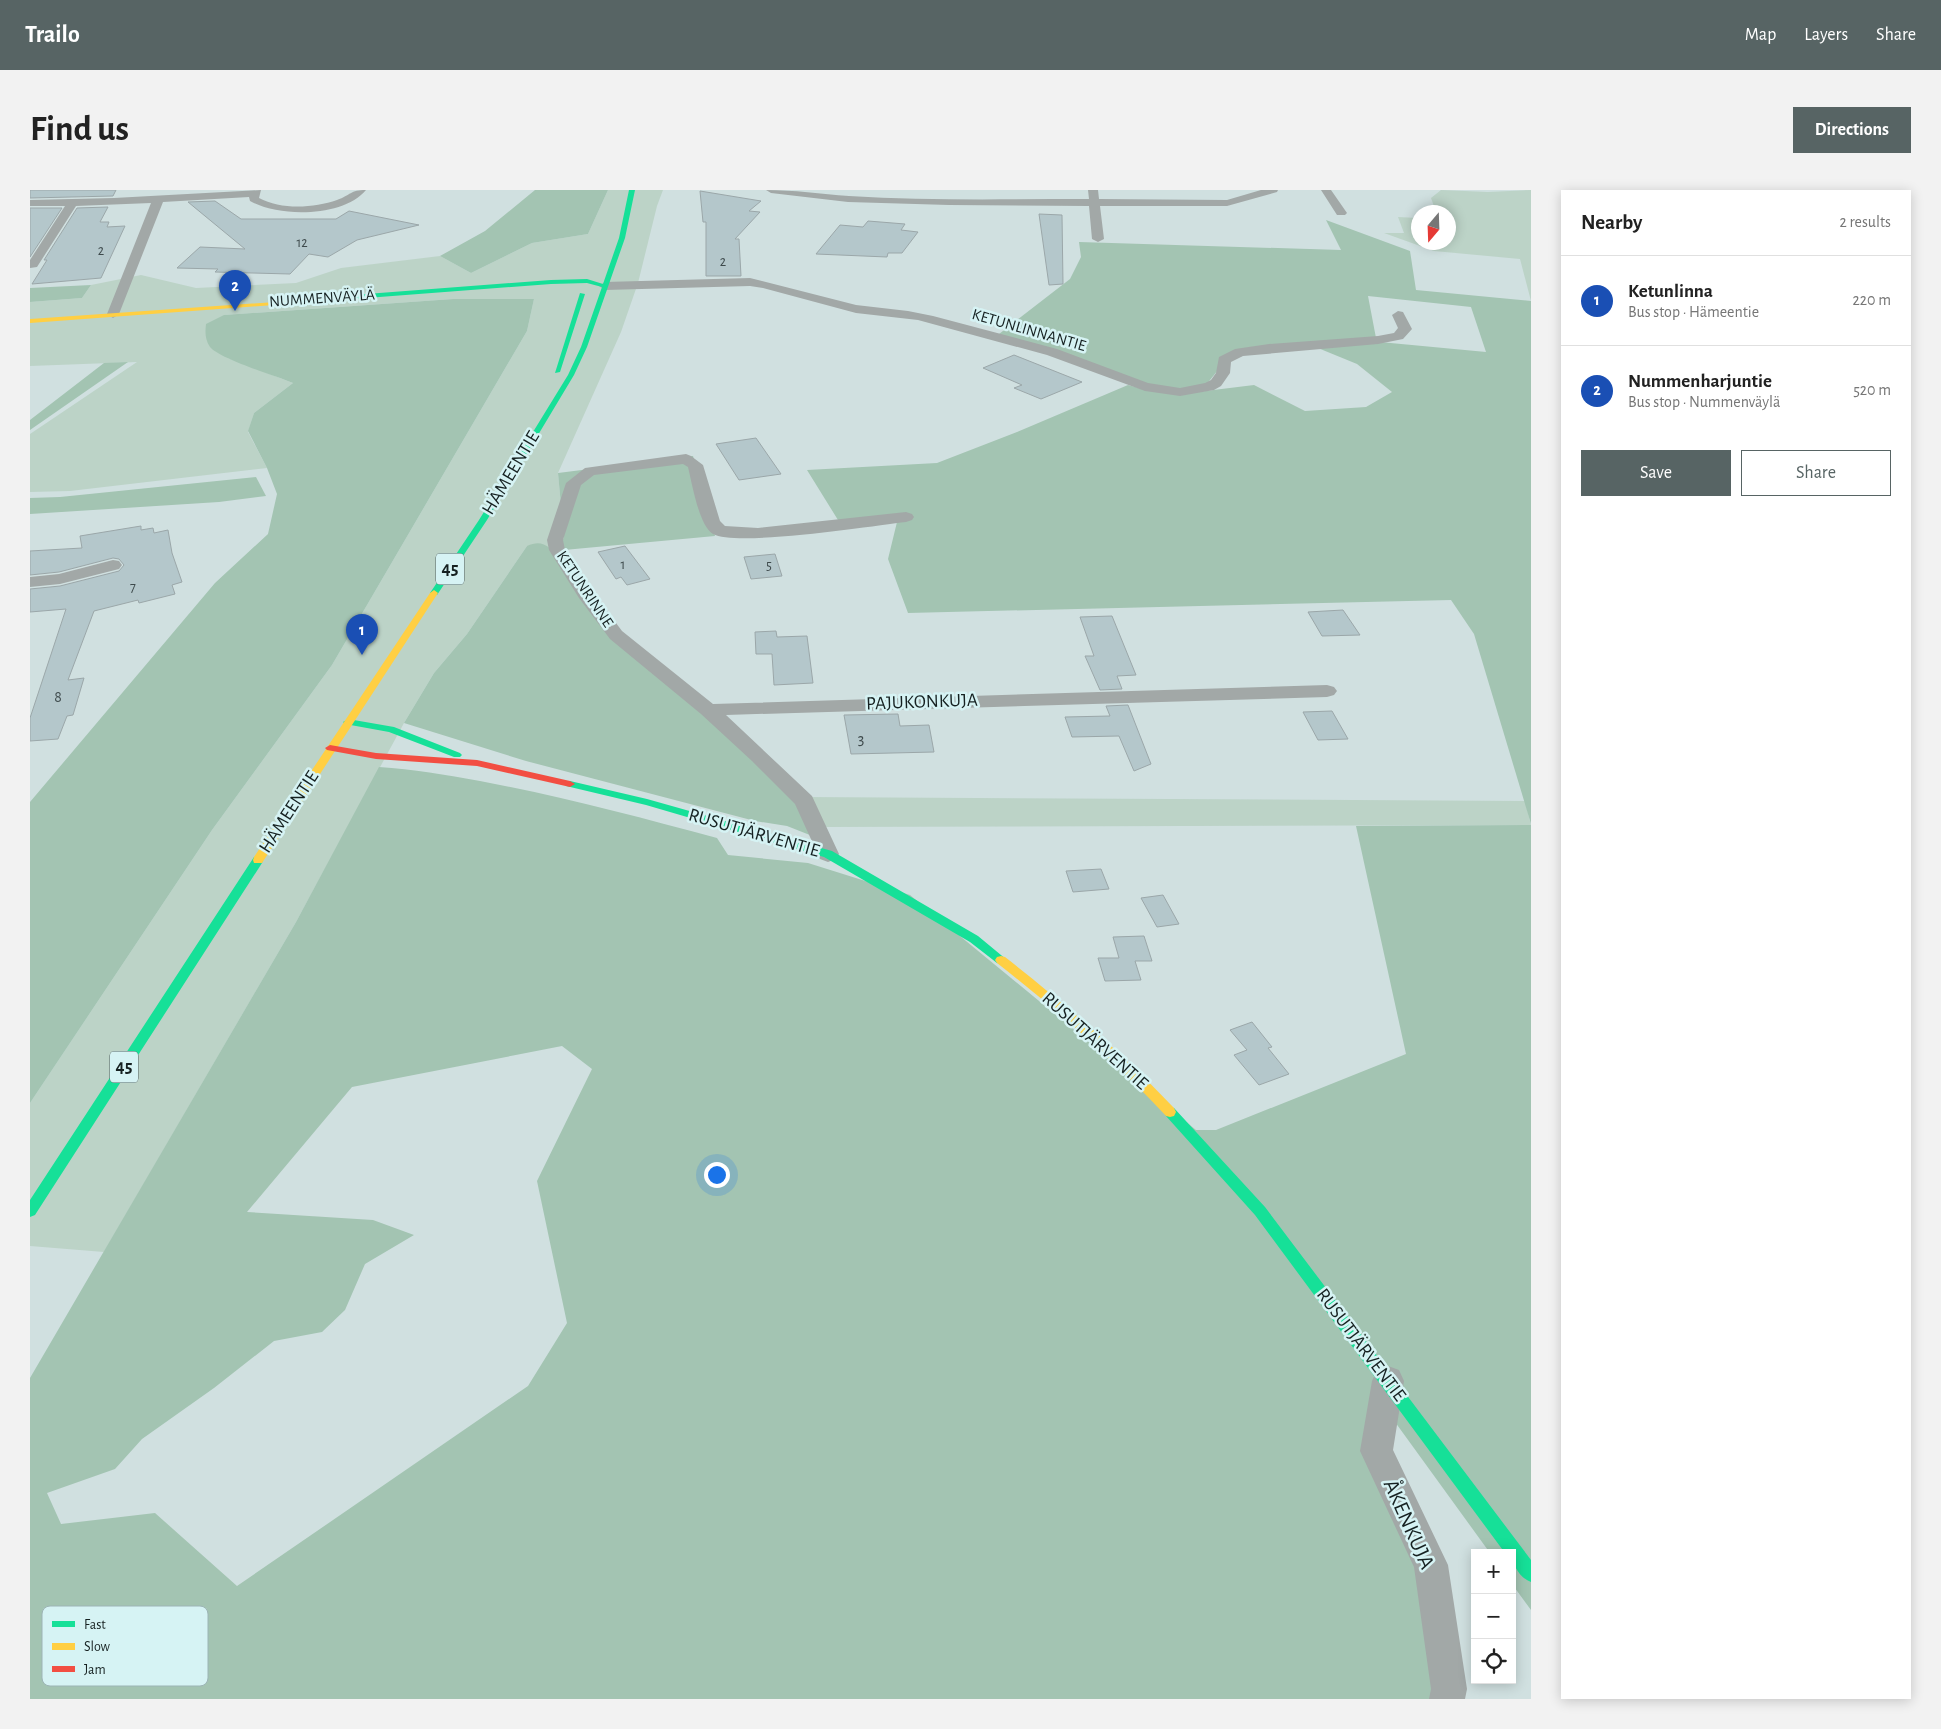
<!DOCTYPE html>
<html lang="en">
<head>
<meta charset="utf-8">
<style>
  :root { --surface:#fff; --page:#f2f2f2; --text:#222; --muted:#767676; --line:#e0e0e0; --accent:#576464 }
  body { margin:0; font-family:"Alegreya Sans",sans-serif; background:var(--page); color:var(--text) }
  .controls { position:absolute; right:15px; bottom:15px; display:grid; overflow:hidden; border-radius:0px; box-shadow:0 2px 12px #0003 }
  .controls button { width:45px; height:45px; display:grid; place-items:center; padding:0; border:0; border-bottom:1px solid var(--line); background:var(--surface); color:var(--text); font:25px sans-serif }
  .compass { position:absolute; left:1381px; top:15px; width:45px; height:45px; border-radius:50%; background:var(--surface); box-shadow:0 2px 12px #0003; rotate:199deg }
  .you { position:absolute; left:686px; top:984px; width:18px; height:18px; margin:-12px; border:4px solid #fff; border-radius:50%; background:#1a73e8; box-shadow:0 0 0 8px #1a73e833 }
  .badge { display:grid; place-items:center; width:32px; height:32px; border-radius:50%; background:var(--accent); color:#fff; font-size:16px; font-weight:700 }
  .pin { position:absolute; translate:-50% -41px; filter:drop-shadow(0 1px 2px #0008) }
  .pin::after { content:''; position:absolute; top:26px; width:18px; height:15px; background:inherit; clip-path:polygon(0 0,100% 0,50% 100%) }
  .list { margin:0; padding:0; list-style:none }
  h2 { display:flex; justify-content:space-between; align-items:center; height:65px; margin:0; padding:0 20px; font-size:21px }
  h2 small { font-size:16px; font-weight:400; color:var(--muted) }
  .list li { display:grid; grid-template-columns:32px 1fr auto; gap:15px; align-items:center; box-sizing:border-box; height:90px; padding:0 20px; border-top:1px solid var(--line) }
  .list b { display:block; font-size:19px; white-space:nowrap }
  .list p { margin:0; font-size:16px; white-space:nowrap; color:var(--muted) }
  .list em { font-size:16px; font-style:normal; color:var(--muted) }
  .actions { display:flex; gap:10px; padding:15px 20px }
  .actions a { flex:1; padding:11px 0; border:1px solid var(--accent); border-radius:0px; text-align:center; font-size:18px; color:var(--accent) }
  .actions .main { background:var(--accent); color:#fff }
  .icon { flex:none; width:28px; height:28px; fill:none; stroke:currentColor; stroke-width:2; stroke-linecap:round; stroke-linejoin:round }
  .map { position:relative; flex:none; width:1501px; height:1509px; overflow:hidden; border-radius:0px }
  header { display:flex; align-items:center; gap:30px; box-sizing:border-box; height:70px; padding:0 25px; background:var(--accent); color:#fff }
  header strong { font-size:24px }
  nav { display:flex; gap:28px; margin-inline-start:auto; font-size:18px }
  .intro { display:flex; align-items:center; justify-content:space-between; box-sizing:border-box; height:120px; padding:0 30px }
  h1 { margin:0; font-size:35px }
  .button { padding:12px 22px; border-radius:0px; background:var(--accent); color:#fff; font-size:18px; font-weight:700 }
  main { display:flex; gap:30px; padding:0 30px }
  aside { flex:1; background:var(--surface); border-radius:0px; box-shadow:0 2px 12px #0003 }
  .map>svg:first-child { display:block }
</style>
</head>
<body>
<header>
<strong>Trailo</strong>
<nav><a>Map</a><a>Layers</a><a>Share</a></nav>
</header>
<div class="intro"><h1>Find us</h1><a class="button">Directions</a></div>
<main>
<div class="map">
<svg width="1501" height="1509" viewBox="0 0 1501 1509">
  <rect width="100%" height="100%" fill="#d0e0e0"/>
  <path fill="#bcd3c7" d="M578,0H633L627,16L608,93L591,142L528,283L534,348L520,358L497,356L437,444L404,483L374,533L266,732L74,1062L0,1056V913L182,640L302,475L497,141L504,109H423L194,125L198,168L263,193L224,223L218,242L237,278L40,301L0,302V244L107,172L0,176V112L52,108L61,95L111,85L166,98L266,93L311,78L410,66L441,83L502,53L558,44Z
    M1411,0L1458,2L1501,0V111L1490,69L1404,61L1354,43H1374L1368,27L1388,28V52H1418V22H1406L1401,8Z
    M773,607L1495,611L1501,635L791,637Z"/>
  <path fill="#a3c4b2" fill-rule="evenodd" d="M505,0H578L558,44L502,53L441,83L410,66L455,41Z
    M1296,30L1380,61L1386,100L1501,111V634L1444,444L1421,410L878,423L858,369L867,332L808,330L777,280L907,273L987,242L1098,195L1116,200L1151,204L1224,195L1275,221L1336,217L1362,202L1327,174L1283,156L1350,152L1456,162L1441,117L1338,106L1346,148L1204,160L1176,195L1147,199L1117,195L969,144L1040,89L1051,67L1049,52L1311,60Z
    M61,95L52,108L0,112V98Z
    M423,109H504L497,141L302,475L182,640L0,913V612L185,393L238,344L247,304L237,278L218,241L224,223L263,193C246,186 190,169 180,157C175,149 175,143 176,134L194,125Z
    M98,172L0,240V230L74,173Z
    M663,266L685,346L534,360L581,434L746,576L795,651L757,636L725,631L496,571L374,533L404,483L437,444L497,356C506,352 512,352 520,358L534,348L528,283Z
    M226,287L236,306L189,312L0,324V308L30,307Z
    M349,577C383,579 416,585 450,591C530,606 609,627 687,648L698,665L778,673L880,705L1166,940H1186L1376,864L1326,636L1501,635V1420L1482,1394V1363H1460L1344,1203L1387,1371L1403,1489L1401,1509H0V1188L266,732ZM532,856L562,879L507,991L537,1133L498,1196L207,1396L125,1323L31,1334L17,1303L85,1279L112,1249L184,1198L244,1151L292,1142L315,1120L335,1074L384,1045L343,1030L217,1022L322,897Z"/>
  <path fill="#b4c7cb" stroke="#9ba7a9" d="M0,0H86L83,6L0,8Z
    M670,1L731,11L719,21L730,22L705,49H709L711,86H676V32H673Z
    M185,11L211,29H306L319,21L389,35L327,50L298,67L279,64L260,84L185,82L188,79L147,78L170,57L215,59L158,12Z
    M78,17L70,32H79L77,37L95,36L71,88L2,94L17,70H14L47,18Z
    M0,18H32L0,67Z
    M1009,24L1032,25L1033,94L1019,95Z
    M838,31L875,34L871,40L888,42L872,63H858L857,67L786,64L810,35L833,37Z
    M984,165L1052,192L1011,209L984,198L992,195L953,178Z
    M726,248L751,284L709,290L686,254Z
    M111,336V340L123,338L124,343L138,340L142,363L152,392L142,395L145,404L109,413L108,410L64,421L38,490L54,488L43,525L37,526L28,549L0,551V528L36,419L0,422V399L30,396L89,381L94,375L89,369L83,368L29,382L0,385V361L52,358L50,346Z
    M595,356L620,389L597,395L591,387L586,389L568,362Z
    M745,364L752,386L721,389L714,367Z
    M1313,420L1330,445L1292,446L1278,422Z
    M1082,426L1106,485L1087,486L1092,499L1070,500L1055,466H1064L1050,427Z
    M746,441L747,447L777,446L783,493L744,495L742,464H726L725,442Z
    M1098,515L1121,574L1104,581L1089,546L1042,547L1035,527L1080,526L1076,516Z
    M1302,521L1318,549L1288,550L1273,522Z
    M868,524L870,536L899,535L904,562L821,564L814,525Z
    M1071,679L1079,699L1043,702L1036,681Z
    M1133,705L1149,734L1127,737L1111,708Z
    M1114,746L1122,771H1105L1111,790L1075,791L1068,768H1089L1083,747Z
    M1222,832L1242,857L1238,858L1259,884L1229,895L1204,865L1217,860L1200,840Z"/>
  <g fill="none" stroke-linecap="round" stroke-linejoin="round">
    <path fill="#a2a8a7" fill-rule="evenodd" d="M231,0L229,8C251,20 284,18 307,10C321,5 320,0 336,0C314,27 249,28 220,11L219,7L133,12L89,124L83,128L77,124L121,13L46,16L7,77L0,78V70L35,16H0V10L84,8Z
      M736,0C764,0 791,4 819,6C899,11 979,9 1059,9L1058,0H1068L1069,9L1197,10L1231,0H1248L1247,2L1197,16H1070L1074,49L1068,52L1062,49L1059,16L919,15L818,12L741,3Z
      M1291,0H1301L1317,23L1315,25H1307Z
      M720,88L826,115L878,121L903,126L1027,159L1118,193L1150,198L1175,193L1181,190L1186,183L1189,167L1205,159L1239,154L1348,146L1364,143L1368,138L1362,125L1368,121L1373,122L1382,139L1373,149L1348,154L1213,166L1201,172L1200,183L1191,196L1184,200L1150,206L1115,201L1017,165L888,130L826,123L733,98L720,96L575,100L569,96L575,92Z
      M656,264L661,266L673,275L690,331L695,336L728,338L876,322L882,324L884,327L882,330L876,332C842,336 707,357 683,344C669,336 662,293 658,277L653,274L564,285L551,295L533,350L535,360L565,405L592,441L683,514L1297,495L1304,497L1307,501L1304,505L1297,507L696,525L782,606L809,664L806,669L798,672L790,669L765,614L722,571L671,524L580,449L549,408L519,360L517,350L536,293L555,278Z
      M83,370L89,371L92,375L89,379L30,394L0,397V387L29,384Z
      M1358,1176L1369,1180L1374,1191L1363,1260L1418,1375L1437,1499L1435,1509H1399L1401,1499L1384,1377L1330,1261L1342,1191L1347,1180Z"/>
    <path fill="#16e098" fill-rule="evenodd" d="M599,0H605L595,48L557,157L544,185L457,330L407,405H401L400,403L449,330L538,185L551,157L572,97L557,93L521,94L271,113L268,111L271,109L521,90L557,89L573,94L589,48Z
      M550,103L555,104L530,182L525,183Z
      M318,529L364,537L430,563L432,565L430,567H424L359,542L315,534L313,532Z
      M540,591L617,609L802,661L948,746L977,770L971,774L967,773L940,752L794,667L616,615L536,596L535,594Z
      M228,666L233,670L232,673L5,1025L0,1027V1010L224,667Z
      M1140,917L1144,918L1235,1017L1501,1370V1392C1490,1388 1482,1375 1482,1363H1475L1225,1025L1136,926L1134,922L1136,918Z"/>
    <path fill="#ffcf43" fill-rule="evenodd" d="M273,110V112L271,113L0,133V129Z
      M404,400L408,403L232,673H224L223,670L224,667L400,403Z
      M971,766L975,767C1035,814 1092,863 1144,918L1146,922L1144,926L1140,927L1136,926C1084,870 1027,820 967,773L965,770L967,767Z"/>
    <path fill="#f24e42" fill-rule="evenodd" d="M300,555L346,563L447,570L540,591L545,594L540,597L447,576L346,569L297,560L295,558Z"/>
  </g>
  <g text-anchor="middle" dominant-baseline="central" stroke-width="5" stroke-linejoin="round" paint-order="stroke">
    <g font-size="14" fill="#3e4a4c">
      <text x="272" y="53">12</text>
      <text x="71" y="61">2</text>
      <text x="693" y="72">2</text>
      <text x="593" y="375">1</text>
      <text x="739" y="376">5</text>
      <text x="103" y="397">7</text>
    </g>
    <g font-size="16" fill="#162121" stroke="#d6f3f4">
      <text transform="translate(292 108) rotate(-4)">NUMMENVÄYLÄ</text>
      <text transform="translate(999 140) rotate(16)">KETUNLINNANTIE</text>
      <text transform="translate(555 399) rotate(56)">KETUNRINNE</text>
    </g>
    <g font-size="16" fill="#3e4a4c">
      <text x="28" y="507">8</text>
      <text x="831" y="549">3</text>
    </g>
    <g fill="#d6f3f4" stroke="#506060" stroke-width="1">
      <rect x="406" y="363.5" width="28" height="31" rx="4"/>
      <rect x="80" y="861.5" width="28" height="31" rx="4"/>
    </g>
    <g font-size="18" font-weight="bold" fill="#162121">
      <text x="420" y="379">45</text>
      <text x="94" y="877">45</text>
    </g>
    <g font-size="19" fill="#162121" stroke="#d6f3f4">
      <text transform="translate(481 283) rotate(-59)">HÄMEENTIE</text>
      <text transform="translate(892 512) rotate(-2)">PAJUKONKUJA</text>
      <text transform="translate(259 622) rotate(-57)">HÄMEENTIE</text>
      <text transform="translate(724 643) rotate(16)">RUSUTJÄRVENTIE</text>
      <text transform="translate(1065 851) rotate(42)">RUSUTJÄRVENTIE</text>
      <text transform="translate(1331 1155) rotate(53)">RUSUTJÄRVENTIE</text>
    </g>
    <g font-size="22" fill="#162121" stroke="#d6f3f4">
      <text transform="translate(1379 1334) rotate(66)">ÅKENKUJA</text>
    </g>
  </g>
  <rect x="12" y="1416" width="166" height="80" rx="8" fill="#d6f3f4" stroke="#9cb4b5" stroke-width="1"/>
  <rect x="22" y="1431" width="23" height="6" fill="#16e098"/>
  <rect x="22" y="1453" width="23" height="7" fill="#ffcf43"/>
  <rect x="22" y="1476" width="23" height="6" fill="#f24e42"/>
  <g font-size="14" fill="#162121">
    <text x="54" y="1439">Fast</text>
    <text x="54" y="1461">Slow</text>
    <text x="54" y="1484">Jam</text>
  </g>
</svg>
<div class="controls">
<button>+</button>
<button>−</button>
<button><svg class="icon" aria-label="locate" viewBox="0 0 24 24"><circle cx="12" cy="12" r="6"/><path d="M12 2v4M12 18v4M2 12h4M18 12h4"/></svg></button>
</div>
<svg class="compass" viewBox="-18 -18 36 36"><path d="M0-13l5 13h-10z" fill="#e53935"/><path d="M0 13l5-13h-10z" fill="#767676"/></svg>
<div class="you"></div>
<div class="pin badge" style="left:332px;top:465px;background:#1a4fb4">1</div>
<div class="pin badge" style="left:205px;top:121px;background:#1a4fb4">2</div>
</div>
<aside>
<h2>Nearby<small>2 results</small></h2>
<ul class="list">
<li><span class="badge" style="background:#1a4fb4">1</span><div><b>Ketunlinna</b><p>Bus stop · Hämeentie</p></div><em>220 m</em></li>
<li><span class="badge" style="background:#1a4fb4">2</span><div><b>Nummenharjuntie</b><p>Bus stop · Nummenväylä</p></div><em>520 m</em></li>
</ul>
<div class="actions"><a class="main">Save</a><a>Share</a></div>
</aside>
</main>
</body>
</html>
